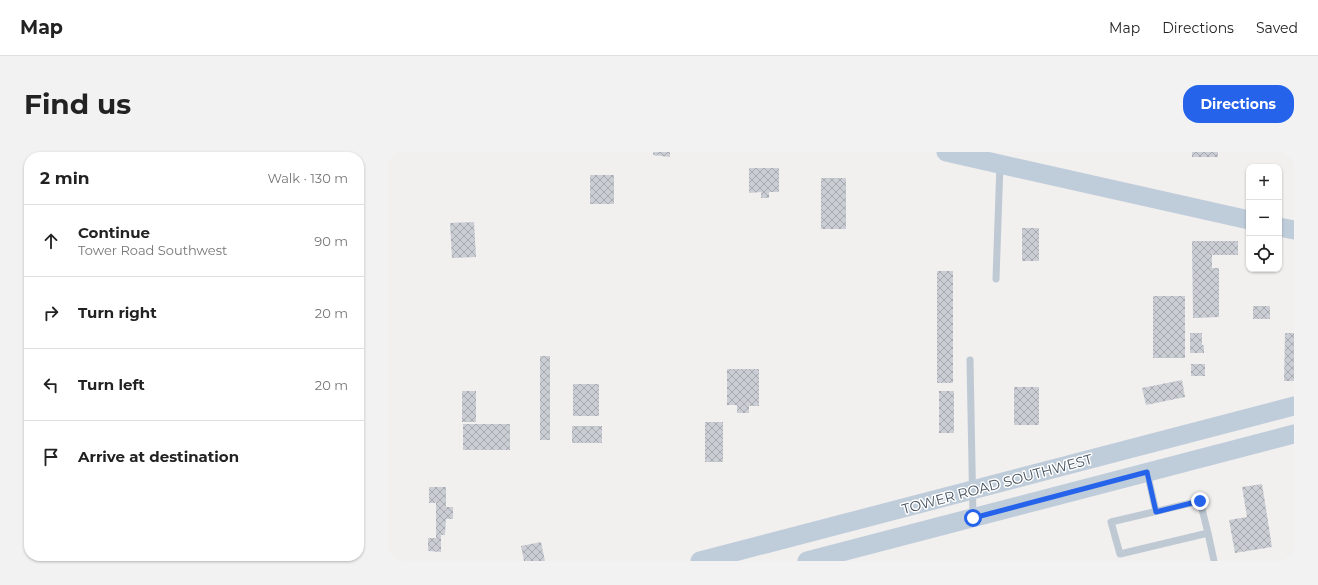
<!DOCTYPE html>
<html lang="en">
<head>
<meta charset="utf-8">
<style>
  :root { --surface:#fff; --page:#f2f2f2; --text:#222; --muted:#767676; --line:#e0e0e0; --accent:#2563eb }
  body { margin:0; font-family:Montserrat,sans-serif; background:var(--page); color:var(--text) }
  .controls { position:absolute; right:12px; top:12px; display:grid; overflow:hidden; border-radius:8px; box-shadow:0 1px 3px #0004 }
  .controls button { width:36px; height:36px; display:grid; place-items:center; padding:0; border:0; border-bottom:1px solid var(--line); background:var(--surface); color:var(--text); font:20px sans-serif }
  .stop { position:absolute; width:12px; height:12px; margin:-9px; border:3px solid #2563eb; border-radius:50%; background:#fff }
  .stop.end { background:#2563eb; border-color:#fff; box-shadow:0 1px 4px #0008 }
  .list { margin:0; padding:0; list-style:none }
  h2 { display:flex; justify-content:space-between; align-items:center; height:52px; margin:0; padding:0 16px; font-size:17px }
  h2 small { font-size:13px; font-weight:400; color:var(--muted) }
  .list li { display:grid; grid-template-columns:26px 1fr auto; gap:12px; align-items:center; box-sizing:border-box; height:72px; padding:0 16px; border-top:1px solid var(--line) }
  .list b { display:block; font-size:15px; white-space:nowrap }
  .list p { margin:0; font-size:13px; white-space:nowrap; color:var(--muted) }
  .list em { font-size:13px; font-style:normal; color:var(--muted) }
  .icon { flex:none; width:22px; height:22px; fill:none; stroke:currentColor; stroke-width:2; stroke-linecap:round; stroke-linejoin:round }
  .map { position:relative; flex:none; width:906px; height:409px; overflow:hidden; border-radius:16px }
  header { display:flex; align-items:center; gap:24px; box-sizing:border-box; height:56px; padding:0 20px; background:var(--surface); border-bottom:1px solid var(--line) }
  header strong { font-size:19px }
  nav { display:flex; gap:22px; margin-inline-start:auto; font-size:14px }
  .intro { display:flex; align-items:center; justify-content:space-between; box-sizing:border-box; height:96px; padding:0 24px }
  h1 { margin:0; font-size:28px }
  .button { padding:10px 18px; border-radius:16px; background:var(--accent); color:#fff; font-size:14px; font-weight:700 }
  main { display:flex; gap:24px; padding:0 24px }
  aside { flex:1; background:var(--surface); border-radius:16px; box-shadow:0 1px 3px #0004 }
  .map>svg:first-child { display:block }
</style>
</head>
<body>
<header>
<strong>Map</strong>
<nav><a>Map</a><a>Directions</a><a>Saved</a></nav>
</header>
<div class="intro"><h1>Find us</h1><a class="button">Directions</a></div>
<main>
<aside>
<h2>2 min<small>Walk · 130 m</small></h2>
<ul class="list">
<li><svg class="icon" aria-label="ahead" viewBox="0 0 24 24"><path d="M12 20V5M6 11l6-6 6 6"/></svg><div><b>Continue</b><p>Tower Road Southwest</p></div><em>90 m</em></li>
<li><svg class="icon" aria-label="right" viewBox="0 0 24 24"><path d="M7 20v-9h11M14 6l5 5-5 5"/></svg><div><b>Turn right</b></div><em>20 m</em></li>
<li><svg class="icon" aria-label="left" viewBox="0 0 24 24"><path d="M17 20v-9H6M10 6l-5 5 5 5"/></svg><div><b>Turn left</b></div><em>20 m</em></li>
<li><svg class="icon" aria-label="arrive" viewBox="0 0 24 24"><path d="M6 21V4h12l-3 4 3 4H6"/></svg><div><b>Arrive at destination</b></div></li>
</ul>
</aside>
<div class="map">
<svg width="906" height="409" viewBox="0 0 906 409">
  <defs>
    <pattern id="building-cross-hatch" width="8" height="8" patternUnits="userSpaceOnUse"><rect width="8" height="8" fill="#caced4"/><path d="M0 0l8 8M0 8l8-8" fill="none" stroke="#a6aaaf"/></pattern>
  </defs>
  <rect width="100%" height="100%" fill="#f2efef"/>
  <path fill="url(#building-cross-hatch)" d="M265,0H282V5L265,3Z
    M804,0H830V5H804Z
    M361,16H391V40H381V46H373V40L361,41Z
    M202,23H226V52H202Z
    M433,26H458V77H433Z
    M86,70L88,105L64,106L62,71Z
    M634,76H651V109H634Z
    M804,89H850V103H824V116H831V165L805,166Z
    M549,119H565V231H549Z
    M765,144H797V206H765Z
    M865,154H882V167H865Z
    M802,181H814V193H816V201H802Z
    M897,181H906V229H896Z
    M152,204H162V288H152Z
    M803,212H817V224H803Z
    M339,217H371V254H361V261H349V253H339Z
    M794,228L797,245L758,253L754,236Z
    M185,232H211V264H185Z
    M626,235H651V273H626Z
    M74,239H88V270H74Z
    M551,239H566V281H551Z
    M317,270H335V310H317Z
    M75,272H122V298H75Z
    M184,274H214V291H184Z
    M874,332L884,395L847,401L841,368L859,365L854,335Z
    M41,335H58V355H65V367H58L57,383H53V400L40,399V386H48V351H41Z
    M153,390L157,409H136L133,394Z"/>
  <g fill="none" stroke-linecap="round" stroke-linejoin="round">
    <path stroke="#bec9d3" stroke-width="7" d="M608,127L612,12
      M582,208L585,366
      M759,320L768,359
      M812,349L820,381L732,402L723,370Z
      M820,381L826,409"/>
    <path stroke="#bfccda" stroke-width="19" d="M558,0L861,68
      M891,75L906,78
      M312,409L906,254
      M419,409L906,282"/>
  </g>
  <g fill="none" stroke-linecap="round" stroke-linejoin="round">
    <path stroke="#2563eb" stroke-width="5" d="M585,366L759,320L768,360L812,349"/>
  </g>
  <g text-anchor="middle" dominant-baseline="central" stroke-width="3" stroke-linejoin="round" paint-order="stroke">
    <g font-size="14" fill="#45525f" stroke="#fff">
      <text transform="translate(609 332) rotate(-15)">TOWER ROAD SOUTHWEST</text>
    </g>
  </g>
</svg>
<div class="controls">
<button>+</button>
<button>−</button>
<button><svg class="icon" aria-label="locate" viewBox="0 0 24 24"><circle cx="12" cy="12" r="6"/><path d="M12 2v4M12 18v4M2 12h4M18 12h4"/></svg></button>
</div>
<div class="stop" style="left:585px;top:366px"></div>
<div class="stop end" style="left:812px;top:349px"></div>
</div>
</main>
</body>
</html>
